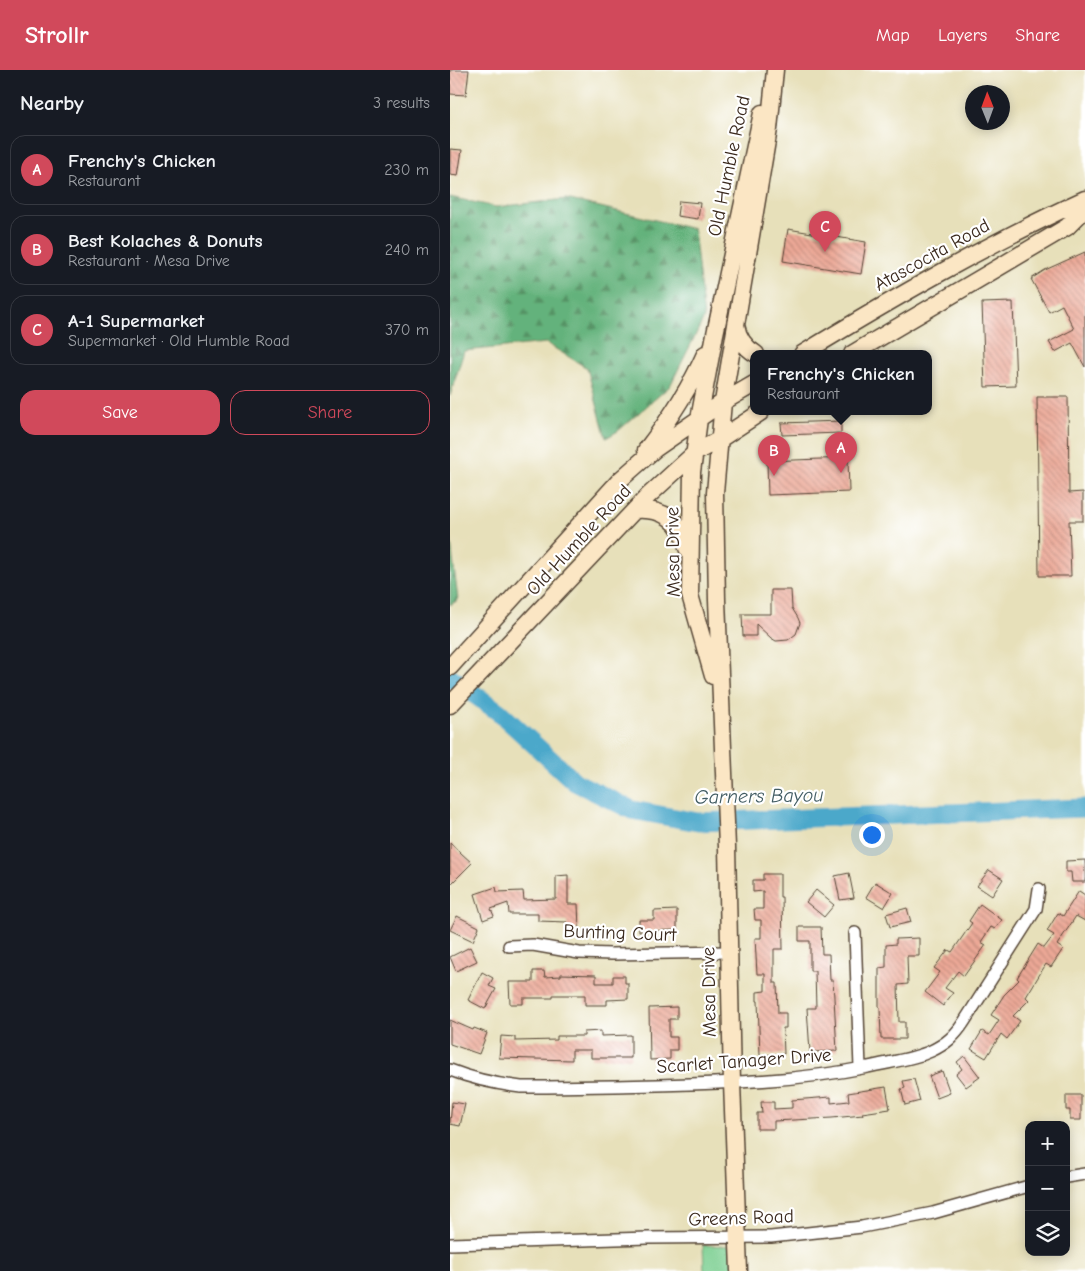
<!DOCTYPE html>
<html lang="en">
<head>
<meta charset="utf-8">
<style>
  :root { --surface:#171b24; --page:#20242c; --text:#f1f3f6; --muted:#9ea1a6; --line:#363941; --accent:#d1495b }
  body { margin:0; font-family:"Comic Neue",sans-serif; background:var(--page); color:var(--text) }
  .controls { position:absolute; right:15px; bottom:15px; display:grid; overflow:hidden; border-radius:10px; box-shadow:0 2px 12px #0003 }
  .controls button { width:45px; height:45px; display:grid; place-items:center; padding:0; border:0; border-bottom:1px solid var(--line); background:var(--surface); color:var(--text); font:25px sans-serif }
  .compass { position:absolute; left:515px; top:15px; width:45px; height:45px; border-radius:50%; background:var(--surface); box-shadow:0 2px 12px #0003; rotate:359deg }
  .you { position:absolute; left:421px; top:764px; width:18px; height:18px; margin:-12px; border:4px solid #fff; border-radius:50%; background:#1a73e8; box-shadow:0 0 0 8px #1a73e833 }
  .badge { display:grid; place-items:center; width:32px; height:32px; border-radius:50%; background:var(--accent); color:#fff; font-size:16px; font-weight:700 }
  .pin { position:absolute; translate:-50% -41px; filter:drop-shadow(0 1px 2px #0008) }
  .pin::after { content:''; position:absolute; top:26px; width:18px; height:15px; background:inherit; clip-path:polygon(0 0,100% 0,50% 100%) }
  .popup { position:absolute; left:300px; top:280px; width:182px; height:65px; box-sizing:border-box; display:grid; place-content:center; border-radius:10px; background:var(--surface); filter:drop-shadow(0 1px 4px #0005); font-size:16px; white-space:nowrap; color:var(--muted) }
  .popup b { font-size:19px; color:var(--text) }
  .popup::after { content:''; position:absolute; left:50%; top:100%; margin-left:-10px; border:10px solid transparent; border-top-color:var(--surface) }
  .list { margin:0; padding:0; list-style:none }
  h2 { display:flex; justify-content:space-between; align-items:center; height:65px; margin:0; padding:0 20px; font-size:21px }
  h2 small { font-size:16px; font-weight:400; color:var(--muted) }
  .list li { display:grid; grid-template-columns:32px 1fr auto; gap:15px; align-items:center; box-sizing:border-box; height:70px; margin:0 10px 10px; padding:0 10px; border:1px solid var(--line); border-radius:15px }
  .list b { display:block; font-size:19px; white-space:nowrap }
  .list p { margin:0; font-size:16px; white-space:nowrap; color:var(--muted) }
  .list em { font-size:16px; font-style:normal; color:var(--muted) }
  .actions { display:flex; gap:10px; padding:15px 20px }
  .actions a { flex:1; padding:11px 0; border:1px solid var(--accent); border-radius:15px; text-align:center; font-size:18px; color:var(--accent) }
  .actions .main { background:var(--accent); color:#fff }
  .icon { flex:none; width:28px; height:28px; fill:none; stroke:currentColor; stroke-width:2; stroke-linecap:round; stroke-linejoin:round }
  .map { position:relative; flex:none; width:635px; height:1201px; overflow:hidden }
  header { display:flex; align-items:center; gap:30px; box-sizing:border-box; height:70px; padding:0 25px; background:var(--accent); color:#fff }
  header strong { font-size:24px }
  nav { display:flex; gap:28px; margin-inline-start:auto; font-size:18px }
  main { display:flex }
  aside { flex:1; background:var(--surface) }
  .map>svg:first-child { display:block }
</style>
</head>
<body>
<header>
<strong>Strollr</strong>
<nav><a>Map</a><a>Layers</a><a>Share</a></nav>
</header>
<main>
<aside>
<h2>Nearby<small>3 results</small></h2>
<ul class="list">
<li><span class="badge">A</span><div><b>Frenchy's Chicken</b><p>Restaurant</p></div><em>230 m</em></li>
<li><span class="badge">B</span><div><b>Best Kolaches &amp; Donuts</b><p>Restaurant · Mesa Drive</p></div><em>240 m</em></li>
<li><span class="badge">C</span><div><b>A-1 Supermarket</b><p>Supermarket · Old Humble Road</p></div><em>370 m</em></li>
</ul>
<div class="actions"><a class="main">Save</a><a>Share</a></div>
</aside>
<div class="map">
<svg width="635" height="1201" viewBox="0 0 635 1201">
  <defs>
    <pattern id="forest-firs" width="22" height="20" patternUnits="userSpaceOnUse" patternTransform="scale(1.25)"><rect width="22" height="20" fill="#64b27b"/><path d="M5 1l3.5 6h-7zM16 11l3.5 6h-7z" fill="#549164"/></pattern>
    <pattern id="building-back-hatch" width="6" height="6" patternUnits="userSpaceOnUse" patternTransform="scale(1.25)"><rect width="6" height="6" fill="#eca896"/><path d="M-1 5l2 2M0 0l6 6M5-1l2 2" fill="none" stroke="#c0897a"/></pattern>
  </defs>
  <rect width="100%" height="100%" fill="#fff"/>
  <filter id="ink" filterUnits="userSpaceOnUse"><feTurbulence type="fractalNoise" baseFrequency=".02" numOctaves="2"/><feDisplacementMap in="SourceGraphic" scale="10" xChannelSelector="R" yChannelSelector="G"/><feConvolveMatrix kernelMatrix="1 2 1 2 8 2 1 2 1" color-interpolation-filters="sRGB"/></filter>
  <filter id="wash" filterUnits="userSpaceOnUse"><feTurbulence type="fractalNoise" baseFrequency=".0096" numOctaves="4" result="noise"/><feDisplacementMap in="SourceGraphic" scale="20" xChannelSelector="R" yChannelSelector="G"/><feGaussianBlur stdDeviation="1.12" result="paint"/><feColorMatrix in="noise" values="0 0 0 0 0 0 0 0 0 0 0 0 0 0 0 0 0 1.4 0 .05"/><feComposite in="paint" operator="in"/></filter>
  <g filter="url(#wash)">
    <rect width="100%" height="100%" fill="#e7e0ba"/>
    <path fill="#7bcf91" stroke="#5b7c58" d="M253,1175L279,1176L284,1186L285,1201H254Z"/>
    <path fill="url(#forest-firs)" stroke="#506e4c" d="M0,127L46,137L116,129L244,159L254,248L220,316L168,361L156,368L137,298L96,273L14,281L0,326Z
      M0,464L8,530L0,535Z"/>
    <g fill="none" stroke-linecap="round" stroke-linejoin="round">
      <path stroke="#4ca8ca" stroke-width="19" d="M0,607L49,642L125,712L182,740L248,752L635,738"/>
    </g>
    <g id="blocks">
      <path fill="url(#building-back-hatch)" d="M0,0H19L16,25L0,24Z
        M0,79L12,80L8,106L0,105Z
        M229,131L250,133L248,149L227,146Z
        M338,159L416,172L411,204L333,191Z
        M635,182V297L622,273L605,282L599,272L624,259L612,235L599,242L581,209L595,200Z
        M563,232L566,316L535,317L532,233Z
        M587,327H618L619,423L633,422V451H619L621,506H589Z
        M391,351V363L332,365L331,353Z
        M398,388L399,422L318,425L317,391Z
        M321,520H341L342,538L348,548L350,553L346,564L338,570L326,571L321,568L306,554V566H293L292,544H321Z
        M0,773L22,793L0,815Z
        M635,790V812H622L621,802H616V791Z
        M539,800L553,809L542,826L527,816Z
        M399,803L404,828L390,830L385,806Z
        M313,804H330V827H332L333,879H324V913H327L328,943H336V958H333L334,984L310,985L308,931H307V922L315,921V904H307L305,868H311V850H305L304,839H313V821L303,822V810H313Z
        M118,805V834H128L129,859H117V852L88,851V844H59L58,833L41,839L44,846L33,850L25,824L46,817L47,822L73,821L74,830L106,829V806Z
        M425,812L443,823L434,838L416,827Z
        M366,820L384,835L374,847L356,832Z
        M629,821L635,825V851L626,846L607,875L613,879L601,897L596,894L576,927L579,930L563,946L570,951L557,969L551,964L536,988L521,979L532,961L539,965L549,950L541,945L554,925L569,910L567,908L588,874L594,878L604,865L597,861L608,843L613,846Z
        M530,834L552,850L545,859L541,857L531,872L536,875L514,906L508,901L495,918L503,923L493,936L475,922L490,902L484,898L498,880L502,882L522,853L519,851Z
        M457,838L461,852L440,857L436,844Z
        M227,840V860L189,861V850H204V841Z
        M7,846L29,857L23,871L0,860Z
        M349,857H371L372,884H379L380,910H383L387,981L360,982L357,938H366L365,901H360V871H349Z
        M469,868V886H457L458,914L448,915L449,952H455V969H431L430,937H429V898L436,897V875L446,874V869Z
        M20,877L27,891L6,901L0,887Z
        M83,901H94L95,907L111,906V904L146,905V913H163V906H175V913H178V929L157,930V935H135V925H103V928H73V934H60L59,912H83Z
        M32,902L43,908L39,916L46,919L35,939L18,930Z
        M227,937V949H219V967H227V980H220V989L200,990L199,938Z
        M0,950L23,960L24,958L37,963L29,984L0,974Z
        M151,961V966L181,965V988H141V980H122V990L49,988L51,966L65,967V971L107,970V966H134V962Z
        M514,986L530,1007L516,1017L506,1004L512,999L507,992Z
        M492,1001L500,1023L487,1028L479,1006Z
        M464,1009L470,1031L455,1035L451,1019L455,1018L453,1011Z
        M436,1017L440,1039L412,1043L413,1045L382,1048L324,1051V1059H307V1043H312L311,1032H324V1039L342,1038V1030L381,1027V1033L399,1031L398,1023Z
        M616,1025H631V1050H620V1040H616Z
        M2,1032L15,1034L10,1056L0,1054Z"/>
    </g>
  </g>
  <g filter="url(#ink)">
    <use href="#blocks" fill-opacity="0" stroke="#554535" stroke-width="1"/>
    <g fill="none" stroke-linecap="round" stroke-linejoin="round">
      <g stroke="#554535" stroke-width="14">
        <path id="street" d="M405,863L410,998
          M59,876L83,875L129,883L162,884L278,882
          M0,1000C23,1009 46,1014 71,1017C116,1017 162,1016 207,1015C278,1013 349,1011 418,997C438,992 462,990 481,981C496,974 505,966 514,952L586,839L589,819
          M616,1107L635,1104
          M0,1174L198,1168L321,1167L412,1157L483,1143L579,1116"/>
      </g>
      <g stroke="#554535" stroke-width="19">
        <path id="secondary" d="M286,255C288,268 294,277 306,284
          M352,284C444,228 537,174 635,129
          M402,284L617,157L635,139
          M196,380C219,350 240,318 255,284
          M185,440C213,438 231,450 237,478
          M0,597L171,409L205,379L273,332L304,314
          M263,606L240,525L242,402L249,349L265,264L312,43
          M0,635L198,426L245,383L270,369L311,342
          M289,1201L282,1013L277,777L267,530L265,423L273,332L319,59L325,0"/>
      </g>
      <use href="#street" stroke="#fff" stroke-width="11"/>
      <use href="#secondary" stroke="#fbe6c4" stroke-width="16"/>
    </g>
  </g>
  <g text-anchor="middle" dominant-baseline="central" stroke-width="4.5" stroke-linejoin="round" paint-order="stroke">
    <g font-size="19" fill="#3b2a1e" stroke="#fff">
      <text transform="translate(279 96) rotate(-78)">Old Humble Road</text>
      <text transform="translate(482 185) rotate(-29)">Atascocita Road</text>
      <text transform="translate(129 470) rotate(-47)">Old Humble Road</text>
      <text transform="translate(223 482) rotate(-91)">Mesa Drive</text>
      <text transform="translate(170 863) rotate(2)">Bunting Court</text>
      <text transform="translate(259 922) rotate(-91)">Mesa Drive</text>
      <text transform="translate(294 991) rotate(-4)">Scarlet Tanager Drive</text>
      <text transform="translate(291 1148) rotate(-2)">Greens Road</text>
    </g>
    <g font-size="20" font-style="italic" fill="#425c63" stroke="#fff">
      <text transform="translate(309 726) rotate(-1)">Garners Bayou</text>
    </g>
  </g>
</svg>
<div class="controls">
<button>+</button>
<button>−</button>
<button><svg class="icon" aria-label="layers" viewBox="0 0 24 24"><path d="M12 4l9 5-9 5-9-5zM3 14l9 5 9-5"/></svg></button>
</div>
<svg class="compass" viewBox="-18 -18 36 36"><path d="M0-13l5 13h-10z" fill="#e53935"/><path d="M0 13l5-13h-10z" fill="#9ea1a6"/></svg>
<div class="you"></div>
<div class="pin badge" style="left:391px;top:403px">A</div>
<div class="popup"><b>Frenchy's Chicken</b>Restaurant</div>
<div class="pin badge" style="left:324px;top:406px">B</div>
<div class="pin badge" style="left:375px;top:182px">C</div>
</div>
</main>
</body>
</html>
